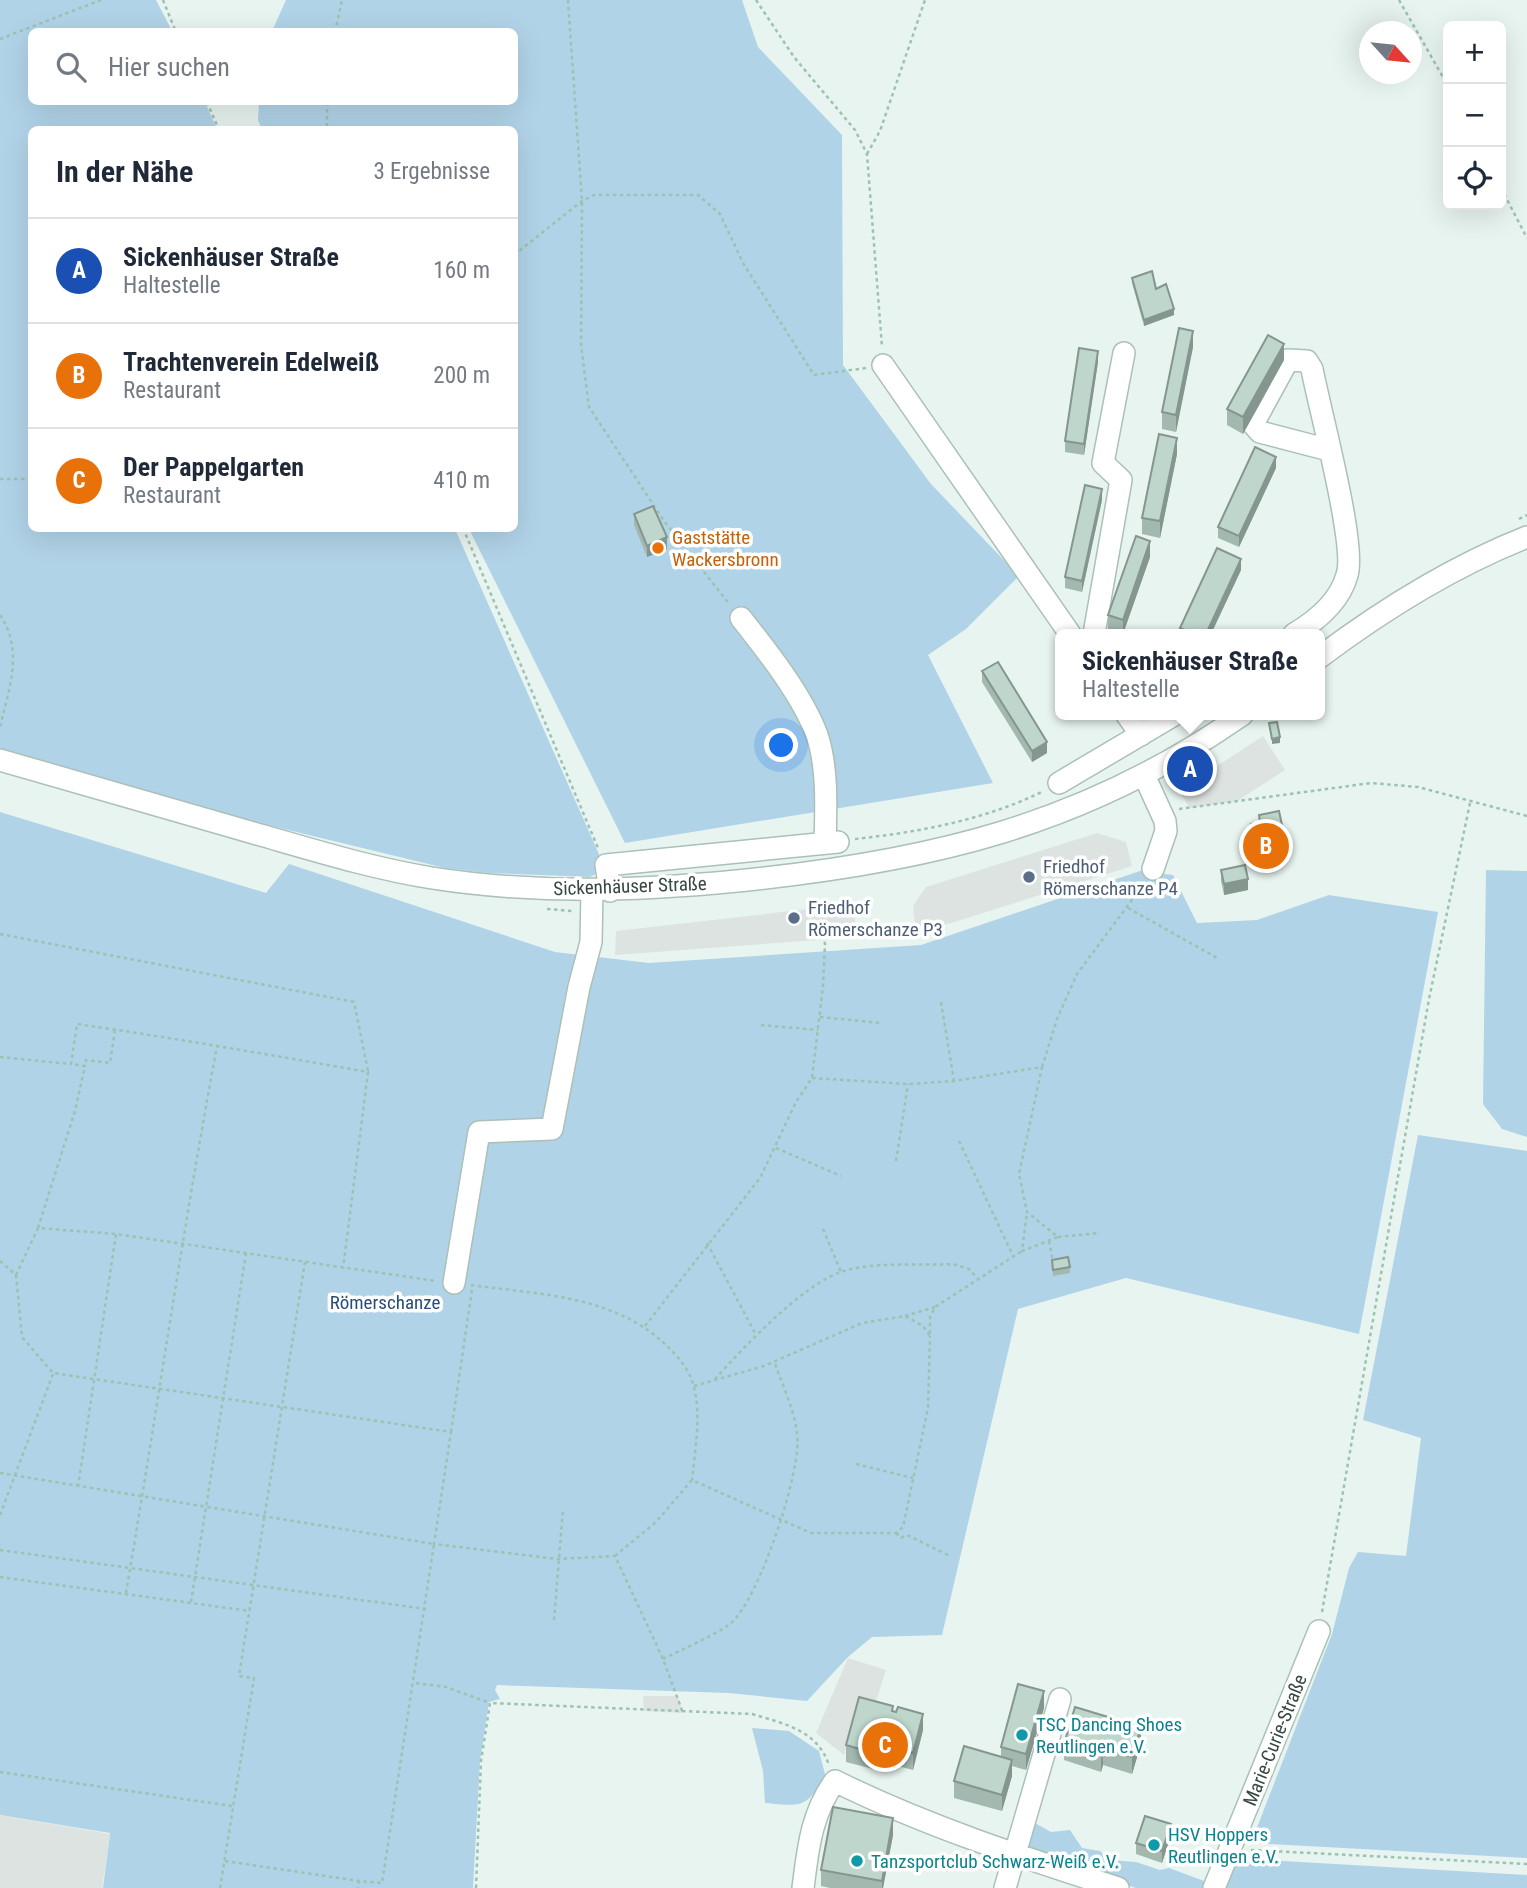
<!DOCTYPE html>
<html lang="de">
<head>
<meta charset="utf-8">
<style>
  :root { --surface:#fff; --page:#f2f2f3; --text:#1f2937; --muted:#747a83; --line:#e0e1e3; --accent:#7c3aed }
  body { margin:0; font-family:"Roboto Condensed",sans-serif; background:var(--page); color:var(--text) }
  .controls { position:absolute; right:21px; top:21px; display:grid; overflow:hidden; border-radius:10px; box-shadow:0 7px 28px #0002 }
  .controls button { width:63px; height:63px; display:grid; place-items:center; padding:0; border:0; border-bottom:2px solid var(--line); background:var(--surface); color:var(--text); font:35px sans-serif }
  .compass { position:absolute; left:1359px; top:21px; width:63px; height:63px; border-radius:50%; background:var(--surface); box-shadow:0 7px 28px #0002; rotate:117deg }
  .you { position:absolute; left:782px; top:746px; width:24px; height:24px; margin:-18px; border:5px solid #fff; border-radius:50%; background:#1a73e8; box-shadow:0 0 0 10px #1a73e833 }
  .badge { display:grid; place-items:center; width:46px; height:46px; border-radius:50%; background:var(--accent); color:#fff; font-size:23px; font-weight:700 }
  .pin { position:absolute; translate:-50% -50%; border:4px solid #fff; box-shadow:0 2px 7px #0006 }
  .popup { position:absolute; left:1055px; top:629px; width:270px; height:91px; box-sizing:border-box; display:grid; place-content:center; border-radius:10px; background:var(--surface); filter:drop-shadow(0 2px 5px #0005); font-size:23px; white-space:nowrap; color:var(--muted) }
  .popup b { font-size:26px; color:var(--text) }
  .popup::after { content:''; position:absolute; left:50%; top:100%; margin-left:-14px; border:14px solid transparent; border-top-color:var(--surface) }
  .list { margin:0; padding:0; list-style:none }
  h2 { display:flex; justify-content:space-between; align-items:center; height:91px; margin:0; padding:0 28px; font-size:30px }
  h2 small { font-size:23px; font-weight:400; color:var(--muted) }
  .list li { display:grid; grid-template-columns:46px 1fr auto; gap:21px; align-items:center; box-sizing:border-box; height:105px; padding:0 28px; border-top:2px solid var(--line) }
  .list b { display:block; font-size:26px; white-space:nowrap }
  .list p { margin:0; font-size:23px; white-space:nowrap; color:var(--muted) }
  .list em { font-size:23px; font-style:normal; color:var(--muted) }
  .icon { flex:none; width:38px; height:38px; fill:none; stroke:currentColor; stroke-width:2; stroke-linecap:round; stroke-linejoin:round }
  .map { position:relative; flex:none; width:1527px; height:1888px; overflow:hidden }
  .search { position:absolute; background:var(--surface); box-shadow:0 7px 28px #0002; left:28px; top:28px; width:490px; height:77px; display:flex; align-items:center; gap:18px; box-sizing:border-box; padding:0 24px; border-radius:10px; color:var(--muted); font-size:26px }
  .panel { position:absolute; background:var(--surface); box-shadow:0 7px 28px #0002; left:28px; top:126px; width:490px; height:406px; border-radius:10px }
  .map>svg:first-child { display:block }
</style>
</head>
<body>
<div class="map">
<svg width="1527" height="1888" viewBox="0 0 1527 1888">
  <rect width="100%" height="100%" fill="#e8f4f0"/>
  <path fill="#b1d3e8" d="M0,0H156L172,31L32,32V102H205L217,129L32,130V528L455,529L602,861L600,872L590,877L488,873L445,868L0,760Z
    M286,0H742L758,47L842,135L843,365L931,484L1019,576L966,629L928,655L993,783L625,843L469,529L514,528V130H262L258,120L259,102H514V32L272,31Z
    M0,812L266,893L289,864L555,952L649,963L921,945L1140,871L1173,875L1197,923L1257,920L1329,895L1438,912L1359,1334L1126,1278L1018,1309L942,1635L872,1637L848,1657L807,1701L729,1693L497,1685L495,1690L500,1699L489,1702L480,1761L473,1888H103L110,1833L0,1815Z
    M1486,870L1527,871V1137L1502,1129L1483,1104Z
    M1418,1135L1527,1151V1858L1251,1843L1332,1634L1349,1568L1358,1552L1406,1556L1421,1438L1363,1420Z
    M752,1728L789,1731L819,1751L826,1778C804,1809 801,1806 765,1803L763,1771Z
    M1033,1822L1051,1832L1070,1830L1082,1848L1100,1851L1110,1860L1136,1862L1160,1870L1169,1868L1204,1881L1206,1888H1136L1019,1851Z
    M1229,1858L1527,1875V1888H1216Z"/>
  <path fill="#dde3e0" d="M1263,736L1285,770L1237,801L1190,808L1179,791Z
    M1097,833L1126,842L1132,866L916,934L913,906L926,887Z
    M853,904L857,937L615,955L616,931Z
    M848,1658L886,1670L872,1714L857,1710L844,1755L816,1733Z
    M643,1696H678L683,1713L644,1711Z
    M0,1815L110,1834L102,1888H0Z"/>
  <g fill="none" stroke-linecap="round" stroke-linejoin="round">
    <g stroke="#abc0b7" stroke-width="24">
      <path id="minor" d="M883,365L1070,634
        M741,618C767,651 802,695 817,735C828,768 826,808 825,842
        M1094,634L1121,480L1103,463L1124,353
        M1294,634C1316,621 1340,601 1347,575C1357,546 1319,407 1312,369L1307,361L1288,360L1253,424L1260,432L1329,450
        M1320,657C1384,609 1451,567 1527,537
        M1127,715L1141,735
        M0,760C83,784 167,808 250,832C310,849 370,868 432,878C535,894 634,891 737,881C927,862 1083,826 1242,715
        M1144,775L1165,821L1166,831L1153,869
        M1059,783L1174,715
        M610,891L606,865L838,842
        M454,1283L479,1132L552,1129L579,987L591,942L592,891
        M803,1888C808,1849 811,1814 835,1781C926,1826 1022,1857 1118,1888
        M1005,1888L1060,1699
        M1214,1888L1319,1631"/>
    </g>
    <path stroke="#9cc2b2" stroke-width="2.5" stroke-dasharray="3.5 3.5" stroke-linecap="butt" d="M163,0L176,32
      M568,0L582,201L581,345L589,407L664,521L730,605
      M756,0L794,57L855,130L867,154L882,347
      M1399,0L1448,86
      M335,32L342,0
      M0,39L101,0
      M207,102L219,130
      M327,102V130
      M867,154L880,131L925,0
      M1501,188L1527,238
      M514,255L582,201L594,195H698L720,214L743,263L814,375L866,368
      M0,479H32
      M1519,519L1527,515
      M463,528L598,848
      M0,615C24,650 9,688 0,727
      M1179,809L1371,783L1418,787L1527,816
      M855,839C920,832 984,820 1044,791
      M1128,908L1219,959
      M547,909L572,911
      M0,934L354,1002L368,1071
      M941,1002L954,1081
      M820,1017L881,1023
      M761,1025L818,1030
      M115,1030L110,1063L86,1060L85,1066L71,1064L77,1024C174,1038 271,1055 368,1072L343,1269
      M0,1057L70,1064
      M1042,1067L1057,1019L1077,974L1143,885
      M812,1078L908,1084L954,1081L1042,1067L1019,1174L1027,1212L1058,1237L1022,1251L1027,1212
      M959,1141L1013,1256
      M776,1148L841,1176
      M896,1161L908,1084
      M38,1228L75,1111L85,1066
      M823,1229L841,1272
      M1058,1237L1100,1233
      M1049,1241L1053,1262
      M707,1243L755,1333
      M0,1261L16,1275L38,1228L116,1234L436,1281
      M16,1275L22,1337L53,1373L451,1432L434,1544L557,1559L615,1556L663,1659L683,1713
      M471,1285C542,1295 617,1295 670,1349C680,1359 689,1370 693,1384C702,1413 695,1450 692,1480
      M905,1316L935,1307
      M645,1326L760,1178L796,1102L812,1078L823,986L825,944L822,926
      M715,1379C743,1348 802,1285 841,1272C872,1261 920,1266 953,1264L969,1269L977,1278
      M694,1386L764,1366L862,1323L905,1316L923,1326L930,1336V1317L935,1307L1022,1251
      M451,1432L472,1290
      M856,1464L913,1478
      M0,1473L434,1544L382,1883L359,1881L358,1888
      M78,1487L116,1234
      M0,1515L53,1374
      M896,1533L901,1538L907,1535L948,1555
      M0,1550L426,1609
      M615,1556L656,1522L692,1480L811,1533H896L903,1527L928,1408L930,1336
      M0,1577L250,1611
      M126,1593C157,1411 183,1228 217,1046
      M191,1602L246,1253
      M1322,1612L1429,999L1470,803
      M554,1620L563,1509
      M663,1659C684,1648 710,1638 730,1624C758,1602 803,1469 797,1433C794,1409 782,1384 774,1361
      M416,1683L446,1687L490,1703
      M0,1772L232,1806
      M1251,1850L1527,1864
      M225,1861L359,1881
      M220,1888L254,1678L239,1676L305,1262
      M476,1888L481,1761L490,1703L752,1714C785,1724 817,1730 829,1765"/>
    <use href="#minor" stroke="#fff" stroke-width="21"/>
  </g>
  <path fill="#a3b8af" d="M1132,278L1156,289L1174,315L1144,326L1132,283Z
    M1193,347L1176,432L1162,429V412Z
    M1284,360L1243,434L1227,425V409Z
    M1098,362L1084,455L1065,452V441Z
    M1177,454L1160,538L1142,534V518Z
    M1276,468L1239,547L1218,538V527Z
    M1102,500L1082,592L1065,588V577Z
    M634,514L667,549L647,557L634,525Z
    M1150,557L1123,634H1115L1108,632V615Z
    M1241,570L1211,634H1180V628Z
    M982,671L1047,753L1032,762L982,682Z
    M1259,815L1287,859L1258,865L1251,835V824L1259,823Z
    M1221,870L1248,890L1224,895L1221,881Z
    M1052,1260L1070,1267V1273L1053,1276Z
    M1044,1708L1026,1770L1012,1766V1776L1002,1811L954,1798V1781L1001,1756V1747Z
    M893,1711L923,1730L913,1770L875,1760L873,1769L846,1762V1745Z
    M1064,1744H1141L1132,1774L1103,1765L1101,1772L1064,1760Z
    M893,1835L883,1888H830L821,1886V1870Z
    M1171,1835L1162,1863L1136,1854V1843Z"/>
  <path fill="#85968e" d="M1174,309V315L1144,326V320Z
    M1193,331V347L1176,432V415Z
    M1284,344V360L1243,434V417Z
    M1098,351V362L1084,455V444Z
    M1177,438V454L1160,538V521Z
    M1276,457V468L1239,547V536Z
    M1102,489V500L1082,592V581Z
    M667,537V549L647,557V546Z
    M1150,541V557L1123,634V620Z
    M1241,559V570L1211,634H1206Z
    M1280,737V743L1272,744V739Z
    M1047,742V753L1032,762V751Z
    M1287,848V859L1258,865V854Z
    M1248,879V890L1224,895V884Z
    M1044,1691V1708L1026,1770V1754Z
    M923,1714V1730L913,1770V1753Z
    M1141,1727V1744L1132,1774V1757Z
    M875,1743V1760L873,1769V1753Z
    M1103,1748V1765L1101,1772V1755Z
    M1012,1760V1776L1002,1811V1795Z
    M893,1818V1835L883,1888H882V1881Z
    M1171,1824V1835L1162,1863V1851Z"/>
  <path fill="#bed6cb" stroke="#85968e" stroke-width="2" d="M1152,271L1156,289L1166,284L1174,309L1144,320L1132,278Z
    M1179,328L1193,331L1176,415L1162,412Z
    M1268,335L1284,344L1243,417L1227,409Z
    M1079,348L1098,351L1084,444L1065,441Z
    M1159,434L1177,438L1160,521L1142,518Z
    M1255,447L1276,457L1239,536L1218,527Z
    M1085,485L1102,489L1082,581L1065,577Z
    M653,506L667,537L647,546L634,514Z
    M1136,536L1150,541L1123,620L1108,615Z
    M1217,548L1241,559L1206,634H1193L1180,628Z
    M998,662L1047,742L1032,751L982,671Z
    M1277,722L1280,737L1272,739L1269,723Z
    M1279,811L1287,848L1258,854L1251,824L1260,822L1259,815Z
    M1245,865L1248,879L1224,884L1221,870Z
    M1068,1257L1070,1267L1053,1270L1052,1260Z
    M1018,1684L1044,1691L1026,1754L1001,1747Z
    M859,1697L893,1706L892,1711L896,1712L898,1707L923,1714L913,1753L875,1743L873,1753L846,1745Z
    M1075,1707L1141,1727L1132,1757L1103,1748L1101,1755L1064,1744Z
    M964,1746L1012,1760L1002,1795L954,1781Z
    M833,1807L893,1818L882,1881L821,1870Z
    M1145,1816L1171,1824L1162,1851L1136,1843Z"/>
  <circle fill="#e8710a" stroke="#fff" stroke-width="2.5" cx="658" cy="548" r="7"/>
  <g fill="#5c6f8a" stroke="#fff" stroke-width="2.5">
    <circle cx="1029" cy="877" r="7"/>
    <circle cx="794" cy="918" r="7"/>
  </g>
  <g fill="#0f9aa8" stroke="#fff" stroke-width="2.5">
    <circle cx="1022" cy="1735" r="7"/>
    <circle cx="1154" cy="1845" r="7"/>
    <circle cx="857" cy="1861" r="7"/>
  </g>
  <g text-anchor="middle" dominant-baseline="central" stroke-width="7" stroke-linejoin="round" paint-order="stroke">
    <g font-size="19" fill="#c56008" stroke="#fff" text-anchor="start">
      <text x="672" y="537">Gaststätte<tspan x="672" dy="22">Wackersbronn</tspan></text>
    </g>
    <g font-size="19" fill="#4e5e75" stroke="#fff" text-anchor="start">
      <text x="1043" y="866">Friedhof<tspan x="1043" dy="22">Römerschanze P4</tspan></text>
      <text x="808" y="907">Friedhof<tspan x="808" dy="22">Römerschanze P3</tspan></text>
    </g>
    <g font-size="19" fill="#374840" stroke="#fff">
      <text transform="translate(630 886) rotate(-2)">Sickenhäuser Straße</text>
      <text transform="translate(1275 1740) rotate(-68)">Marie-Curie-Straße</text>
    </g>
    <g font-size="19" fill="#294d7a" stroke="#fff">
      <text x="385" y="1302">Römerschanze</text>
    </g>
    <g font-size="19" fill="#0d838f" stroke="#fff" text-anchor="start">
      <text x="1036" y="1724">TSC Dancing Shoes<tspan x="1036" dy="22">Reutlingen e.V.</tspan></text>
      <text x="1168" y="1834">HSV Hoppers<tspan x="1168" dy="22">Reutlingen e.V.</tspan></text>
      <text x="871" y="1861">Tanzsportclub Schwarz-Weiß e.V.</text>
    </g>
  </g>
</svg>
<div class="controls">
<button>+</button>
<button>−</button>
<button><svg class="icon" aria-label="locate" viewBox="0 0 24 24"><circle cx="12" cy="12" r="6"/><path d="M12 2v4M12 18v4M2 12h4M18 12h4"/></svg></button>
</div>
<svg class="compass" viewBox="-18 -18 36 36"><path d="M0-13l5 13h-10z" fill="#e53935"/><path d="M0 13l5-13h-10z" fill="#747a83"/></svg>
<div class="you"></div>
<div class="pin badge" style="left:1190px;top:769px;background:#1a4fb4">A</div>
<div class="popup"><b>Sickenhäuser Straße</b>Haltestelle</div>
<div class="pin badge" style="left:1266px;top:846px;background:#e8710a">B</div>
<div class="pin badge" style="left:885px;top:1745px;background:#e8710a">C</div>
<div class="search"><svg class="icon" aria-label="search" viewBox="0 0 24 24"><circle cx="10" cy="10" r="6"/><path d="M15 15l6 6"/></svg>Hier suchen</div>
<section class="panel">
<h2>In der Nähe<small>3 Ergebnisse</small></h2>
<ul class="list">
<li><span class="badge" style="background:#1a4fb4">A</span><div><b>Sickenhäuser Straße</b><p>Haltestelle</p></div><em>160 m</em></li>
<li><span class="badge" style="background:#e8710a">B</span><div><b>Trachtenverein Edelweiß</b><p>Restaurant</p></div><em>200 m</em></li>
<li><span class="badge" style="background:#e8710a">C</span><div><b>Der Pappelgarten</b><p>Restaurant</p></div><em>410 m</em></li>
</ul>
</section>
</div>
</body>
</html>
